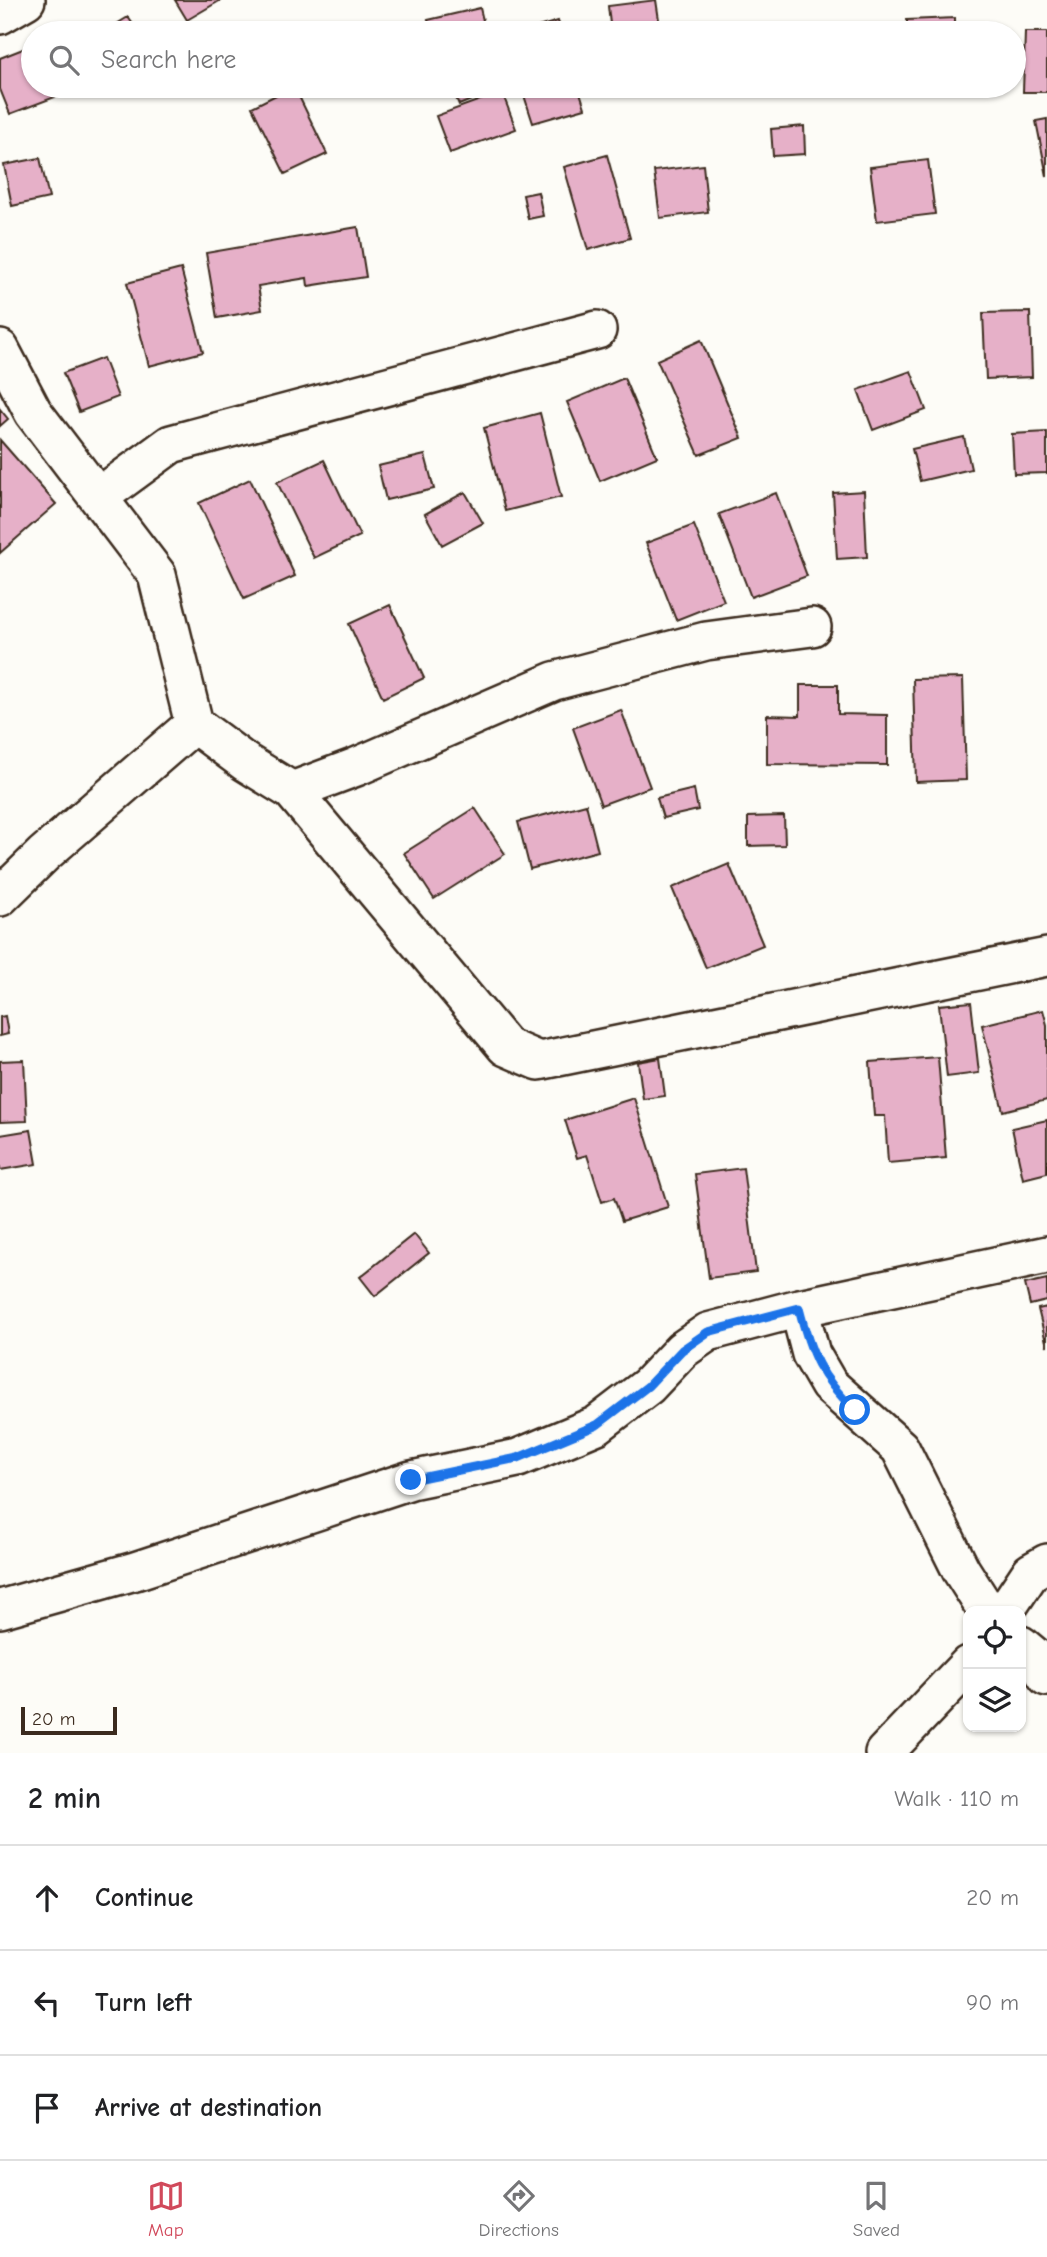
<!DOCTYPE html>
<html lang="en">
<head>
<meta charset="utf-8">
<style>
  :root { --surface:#fff; --page:#f6f6f6; --text:#202124; --muted:#757577; --line:#e0e0e0; --accent:#d1495b }
  body { margin:0; font-family:"Comic Neue",sans-serif; background:var(--page); color:var(--text) }
  .controls { position:absolute; right:21px; bottom:21px; display:grid; overflow:hidden; border-radius:14px; box-shadow:0 2px 5px #0004 }
  .controls button { width:63px; height:63px; display:grid; place-items:center; padding:0; border:0; border-bottom:2px solid var(--line); background:var(--surface); color:var(--text); font:35px sans-serif }
  .scale { position:absolute; left:21px; bottom:18px; width:96px; box-sizing:border-box; padding-left:7px; border:4px solid #3b2a1e; border-top:0; font-size:19px; line-height:24px; white-space:nowrap; color:#3b2a1e; -webkit-text-stroke:5px #fdfcf7; paint-order:stroke }
  .stop { position:absolute; width:21px; height:21px; margin:-16px; border:5px solid #1a73e8; border-radius:50%; background:#fff }
  .stop.end { background:#1a73e8; border-color:#fff; box-shadow:0 2px 7px #0008 }
  .list { margin:0; padding:0; list-style:none }
  h2 { display:flex; justify-content:space-between; align-items:center; height:91px; margin:0; padding:0 28px; font-size:30px }
  h2 small { font-size:23px; font-weight:400; color:var(--muted) }
  .list li { display:grid; grid-template-columns:46px 1fr auto; gap:21px; align-items:center; box-sizing:border-box; height:105px; padding:0 28px; border-top:2px solid var(--line) }
  .list b { display:block; font-size:26px; white-space:nowrap }
  .list em { font-size:23px; font-style:normal; color:var(--muted) }
  .icon { flex:none; width:38px; height:38px; fill:none; stroke:currentColor; stroke-width:2; stroke-linecap:round; stroke-linejoin:round }
  .map { position:relative; flex:none; width:1047px; height:1753px; overflow:hidden }
  .search { position:absolute; background:var(--surface); box-shadow:0 2px 5px #0004; left:21px; right:21px; top:21px; height:77px; display:flex; align-items:center; gap:18px; box-sizing:border-box; padding:0 24px; border-radius:38px; color:var(--muted); font-size:26px }
  .sheet { height:406px; background:var(--surface) }
  nav { display:flex; justify-content:space-around; align-items:center; box-sizing:border-box; height:98px; border-top:2px solid var(--line); background:var(--surface); font-size:19px; color:var(--muted) }
  nav a { display:grid; justify-items:center; gap:4px }
  nav .on { color:var(--accent) }
  .map>svg:first-child { display:block }
</style>
</head>
<body>
<div class="map">
<svg width="1047" height="1753" viewBox="0 0 1047 1753">
  <rect width="100%" height="100%" fill="#fdfcf7"/>
  <filter id="ink" filterUnits="userSpaceOnUse"><feTurbulence type="fractalNoise" baseFrequency=".0143" numOctaves="2"/><feDisplacementMap in="SourceGraphic" scale="14" xChannelSelector="R" yChannelSelector="G"/><feConvolveMatrix kernelMatrix="1 2 1 2 8 2 1 2 1" color-interpolation-filters="sRGB"/></filter>
  <g filter="url(#ink)">
    <path fill="#e6b0c8" stroke="#3b2a1e" stroke-width="2" d="M175,0H221L187,20Z
      M656,0L661,33H611L608,6Z
      M480,8L486,33H431L428,20Z
      M128,17L139,33H102Z
      M955,18V33H907V20Z
      M558,21L562,33H518Z
      M1025,32H1047V92H1023Z
      M33,45V86H50L55,97L10,114L0,89V58Z
      M294,86L327,154L285,174L252,107Z
      M451,86H494L496,90L459,105Z
      M521,86H578L585,108L533,123Z
      M619,86H665L620,92Z
      M502,92L516,129L450,153L436,116Z
      M1047,119V176L1036,121Z
      M804,126L805,154L773,156L771,129Z
      M607,155L630,238L588,250L564,167Z
      M40,158L49,198L12,206L4,165Z
      M928,160L935,214L877,221L870,167Z
      M703,165L708,212L660,218L654,171Z
      M538,192L543,216L528,219L523,195Z
      M358,227L366,277L308,286L307,278L258,286L262,310L217,318L206,253Z
      M181,269L203,352L149,366L127,283Z
      M1030,312L1032,377L986,379L983,313Z
      M701,340L742,438L699,455L657,360Z
      M103,358L118,397L79,412L63,373Z
      M911,371L926,410L873,430L858,390Z
      M624,378L657,457L600,481L567,402Z
      M0,409L8,419L0,426Z
      M540,413L561,497L505,511L484,428Z
      M1047,432V473L1014,474L1012,434Z
      M964,437L971,469L920,481L912,449Z
      M0,440L56,504L0,553Z
      M425,455L434,489L386,500L378,466Z
      M324,460L360,536L314,558L277,482Z
      M250,479L295,576L244,599L199,503Z
      M864,491L867,557L837,559L833,493Z
      M465,492L483,523L442,545L425,514Z
      M776,493L807,576L751,597L719,514Z
      M694,525L724,601L676,620L646,543Z
      M390,605L424,678L383,698L349,624Z
      M963,678L966,780L916,782L913,679Z
      M800,685H838V714L887,715V765L767,764V715L800,716Z
      M621,710L650,787L601,805L573,728Z
      M694,789L698,810L663,818L657,798Z
      M586,804L598,851L530,869L518,822Z
      M475,808L505,854L434,899L404,853Z
      M784,816L785,845L748,846V817Z
      M729,864L763,945L706,968L672,888Z
      M971,1002L979,1073L947,1077L939,1005Z
      M1043,1010L1047,1025V1100L1003,1111L982,1025Z
      M5,1016L8,1034L0,1036V1017Z
      M938,1057L946,1158L888,1163L885,1116H874L870,1062Z
      M660,1058L665,1096L643,1099L638,1062Z
      M24,1060L27,1121L0,1122V1061Z
      M634,1098L668,1207L622,1221L614,1198L602,1202L587,1155L577,1158L565,1120Z
      M1047,1120V1173L1023,1179L1012,1128Z
      M31,1130L37,1164L0,1170V1135Z
      M743,1168L756,1272L709,1278L695,1174Z
      M414,1234L429,1253L375,1296L360,1277Z
      M1047,1279V1301L1030,1305L1025,1284Z
      M1047,1307V1346L1038,1309Z"/>
    <g fill="none" stroke-linecap="round" stroke-linejoin="round">
      <g stroke="#3b2a1e" stroke-width="42">
        <path id="minor" d="M0,15L26,0
          M0,349L33,412L157,575L194,724L245,762L292,791L506,1047L539,1061L1047,957
          M100,496L171,444L597,330
          M292,791L356,767L554,681L706,641L812,627
          M0,897L44,854L194,724
          M799,1308L811,1354L829,1385L900,1448L961,1570L987,1611
          M0,1609L135,1571L411,1480L518,1458L597,1425L648,1386L682,1350L708,1332L799,1308L1047,1255
          M1005,1611L1031,1572L1047,1563
          M1021,1645L1033,1655L1047,1677
          M884,1753L968,1665"/>
      </g>
      <use href="#minor" stroke="#fdfcf7" stroke-width="37"/>
    </g>
  </g>
  <g fill="none" stroke-linecap="round" stroke-linejoin="round" filter="url(#ink)">
    <path stroke="#1a73e8" stroke-width="9" d="M411,1480L518,1458L597,1425L648,1386L682,1350L708,1332L799,1308C811,1355 820,1377 855,1410"/>
  </g>
</svg>
<div class="controls">
<button><svg class="icon" aria-label="locate" viewBox="0 0 24 24"><circle cx="12" cy="12" r="6"/><path d="M12 2v4M12 18v4M2 12h4M18 12h4"/></svg></button>
<button><svg class="icon" aria-label="layers" viewBox="0 0 24 24"><path d="M12 4l9 5-9 5-9-5zM3 14l9 5 9-5"/></svg></button>
</div>
<div class="scale">20 m</div>
<div class="stop" style="left:855px;top:1410px"></div>
<div class="stop end" style="left:411px;top:1480px"></div>
<div class="search"><svg class="icon" aria-label="search" viewBox="0 0 24 24"><circle cx="10" cy="10" r="6"/><path d="M15 15l6 6"/></svg>Search here</div>
</div>
<section class="sheet">
<h2>2 min<small>Walk · 110 m</small></h2>
<ul class="list">
<li><svg class="icon" aria-label="ahead" viewBox="0 0 24 24"><path d="M12 20V5M6 11l6-6 6 6"/></svg><div><b>Continue</b></div><em>20 m</em></li>
<li><svg class="icon" aria-label="left" viewBox="0 0 24 24"><path d="M17 20v-9H6M10 6l-5 5 5 5"/></svg><div><b>Turn left</b></div><em>90 m</em></li>
<li><svg class="icon" aria-label="arrive" viewBox="0 0 24 24"><path d="M6 21V4h12l-3 4 3 4H6"/></svg><div><b>Arrive at destination</b></div></li>
</ul>
</section>
<nav>
<a class="on"><svg class="icon" aria-label="map" viewBox="0 0 24 24"><path d="M3 6l6-2 6 2 6-2v14l-6 2-6-2-6 2zM9 4v14M15 6v14"/></svg>Map</a>
<a><svg class="icon" aria-label="directions" viewBox="0 0 24 24"><path d="M12 3l9 9-9 9-9-9zM9 14v-3h6M13 9l2 2-2 2"/></svg>Directions</a>
<a><svg class="icon" aria-label="saved" viewBox="0 0 24 24"><path d="M7 4h10v16l-5-4-5 4z"/></svg>Saved</a>
</nav>
</body>
</html>
